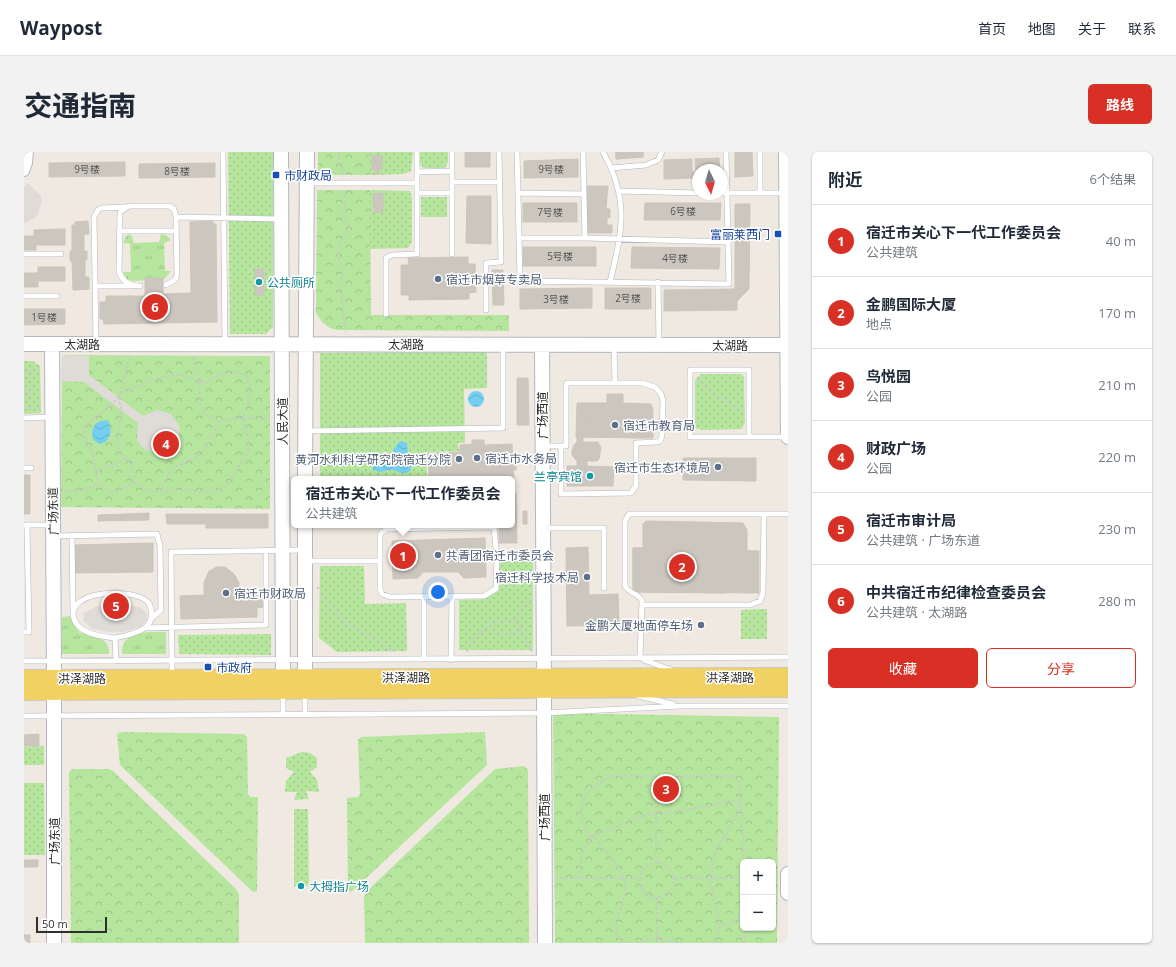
<!DOCTYPE html>
<html lang="zh">
<head>
<meta charset="utf-8">
<style>
  :root { --surface:#fff; --page:#f2f2f3; --text:#1f2937; --muted:#747a83; --line:#e0e1e3; --accent:#d93025 }
  body { margin:0; font-family:"Open Sans","Noto Sans SC",sans-serif; background:var(--page); color:var(--text) }
  .controls { position:absolute; right:12px; bottom:12px; display:grid; overflow:hidden; border-radius:6px; box-shadow:0 1px 3px #0004 }
  .controls button { width:36px; height:36px; display:grid; place-items:center; padding:0; border:0; border-bottom:1px solid var(--line); background:var(--surface); color:var(--text); font:20px sans-serif }
  .compass { position:absolute; left:668px; top:12px; width:36px; height:36px; border-radius:50%; background:var(--surface); box-shadow:0 1px 3px #0004; rotate:175deg }
  .scale { position:absolute; left:12px; bottom:10px; width:71px; box-sizing:border-box; padding-left:4px; border:2px solid #2e2e2e; border-top:0; font-size:11px; line-height:14px; white-space:nowrap; color:#2e2e2e; -webkit-text-stroke:3px #fff; paint-order:stroke }
  .you { position:absolute; left:414px; top:440px; width:14px; height:14px; margin:-10px; border:3px solid #fff; border-radius:50%; background:#1a73e8; box-shadow:0 0 0 6px #1a73e833 }
  .badge { display:grid; place-items:center; width:26px; height:26px; border-radius:50%; background:var(--accent); color:#fff; font-size:13px; font-weight:700 }
  .pin { position:absolute; translate:-50% -50%; border:2px solid #fff; box-shadow:0 1px 4px #0006 }
  .popup { position:absolute; left:267px; top:324px; width:224px; height:52px; box-sizing:border-box; display:grid; place-content:center; border-radius:6px; background:var(--surface); filter:drop-shadow(0 1px 3px #0005); font-size:13px; white-space:nowrap; color:var(--muted) }
  .popup b { font-size:15px; color:var(--text) }
  .popup::after { content:''; position:absolute; left:50%; top:100%; margin-left:-8px; border:8px solid transparent; border-top-color:var(--surface) }
  .list { margin:0; padding:0; list-style:none }
  h2 { display:flex; justify-content:space-between; align-items:center; height:52px; margin:0; padding:0 16px; font-size:17px }
  h2 small { font-size:13px; font-weight:400; color:var(--muted) }
  .list li { display:grid; grid-template-columns:26px 1fr auto; gap:12px; align-items:center; box-sizing:border-box; height:72px; padding:0 16px; border-top:1px solid var(--line) }
  .list b { display:block; font-size:15px; white-space:nowrap }
  .list p { margin:0; font-size:13px; white-space:nowrap; color:var(--muted) }
  .list em { font-size:13px; font-style:normal; color:var(--muted) }
  .actions { display:flex; gap:8px; padding:12px 16px }
  .actions a { flex:1; padding:9px 0; border:1px solid var(--accent); border-radius:6px; text-align:center; font-size:14px; color:var(--accent) }
  .actions .main { background:var(--accent); color:#fff }
  .map { position:relative; flex:none; width:764px; height:791px; overflow:hidden; border-radius:6px }
  header { display:flex; align-items:center; gap:24px; box-sizing:border-box; height:56px; padding:0 20px; background:var(--surface); border-bottom:1px solid var(--line) }
  header strong { font-size:19px }
  nav { display:flex; gap:22px; margin-inline-start:auto; font-size:14px }
  .intro { display:flex; align-items:center; justify-content:space-between; box-sizing:border-box; height:96px; padding:0 24px }
  h1 { margin:0; font-size:28px }
  .button { padding:10px 18px; border-radius:6px; background:var(--accent); color:#fff; font-size:14px; font-weight:700 }
  main { display:flex; gap:24px; padding:0 24px }
  aside { flex:1; background:var(--surface); border-radius:6px; box-shadow:0 1px 3px #0004 }
  .map>svg:first-child { display:block }
</style>
</head>
<body>
<header>
<strong>Waypost</strong>
<nav><a>首页</a><a>地图</a><a>关于</a><a>联系</a></nav>
</header>
<div class="intro"><h1>交通指南</h1><a class="button">路线</a></div>
<main>
<div class="map">
<svg width="764" height="791" viewBox="0 0 764 791">
  <defs>
    <pattern id="grass-tufts" width="24" height="20" patternUnits="userSpaceOnUse"><rect width="24" height="20" fill="#b6e59e"/><path d="M3 7l-1-3M5 7V3M7 7l1-3M15 17l-1-3M17 17v-4M19 17l1-3" fill="none" stroke="#9dc588"/></pattern>
    <pattern id="forest-crowns" width="20" height="18" patternUnits="userSpaceOnUse"><rect width="20" height="18" fill="#b6e59e"/><path d="M2 6a3 3 0 1 1 6 0M12 15a3 3 0 1 1 6 0" fill="none" stroke="#9dc588"/></pattern>
    <pattern id="garden-dots" width="8" height="8" patternUnits="userSpaceOnUse"><rect width="8" height="8" fill="#b6e59e"/><path d="M2 2h.1M6 6h.1" fill="none" stroke="#9dc588" stroke-width="1.8" stroke-linecap="round"/></pattern>
    <pattern id="water-waves" width="16" height="10" patternUnits="userSpaceOnUse"><rect width="16" height="10" fill="#75cff0"/><path d="M0 5q4-4 8 0t8 0" fill="none" stroke="#66b2ce"/></pattern>
  </defs>
  <rect width="100%" height="100%" fill="#efe9e1"/>
  <path fill="url(#grass-tufts)" d="M107,82L110,91L135,90L137,82L142,83L147,88L140,91L141,119H147L140,127L109,129L103,127L99,120H107L106,92L99,91L102,84Z
    M46,464L55,480C69,487 86,483 85,502H38V465Z
    M125,480H142V502H98C97,484 110,483 125,480Z"/>
  <path fill="url(#forest-crowns)" fill-rule="evenodd" d="M294,0H346V23H294Z
    M293,38H346L347,163H485V179L314,178L306,176L298,170L292,161Z
    M38,203L246,204V357L37,355Z
    M529,561L755,565L753,791H531ZM719,710H749V776H719Z
    M97,580L220,582L223,585L224,642L226,645H234L233,739L229,740L96,613L93,582Z
    M461,580L463,613L327,740L324,738L323,646L334,645L336,642L334,588L337,585Z
    M500,614L504,618L505,791H341L340,746L342,740L471,617Z
    M48,617H85L89,619L211,736L215,742V791H47L45,620Z"/>
  <path fill="url(#garden-dots)" d="M204,0H249V175L242,182H206Z
    M346,0H389L387,19L380,22L346,23Z
    M396,0H424V10L421,16H399L396,11Z
    M346,38L386,39L388,46V90L384,96L346,97Z
    M397,45H423V65H397Z
    M463,200V236L440,237L441,291H434L435,299L402,300L403,327H296V201Z
    M0,209H9L16,214L17,261L0,262Z
    M677,222H717L720,225L721,270L718,277L678,278L671,276V228Z
    M509,409V498H435V448L460,447L472,439L475,410Z
    M296,414H340L341,452L382,451L383,499L313,500L295,486Z
    M743,457V487H717V458Z
    M247,482V503L155,502L154,483Z
    M20,594V613H0V595Z
    M278,600L286,601L293,606V615L286,620L293,628L295,640L282,639L285,647L270,648L273,640H261L262,629L270,620L262,616V606Z
    M0,631H20L21,703H0Z
    M270,657H284L285,735L277,731L270,735Z"/>
  <path fill="#dfdcd8" d="M4,31L17,44L18,50L13,64L0,72V36Z
    M38,203L65,204V223L119,264L133,258L147,262L156,275L154,289L150,296L136,302L122,298L116,293L113,286L114,271L60,230L37,229Z
    M101,451L117,456L123,462V468L116,475L99,480H87L69,477L59,469L60,461L71,455Z"/>
  <path fill="url(#water-waves)" d="M444 247a8 8 0 1 1 16 0a8 8 0 1 1-16 0Z
    M84,268C89,277 87,291 75,292L69,287L68,280L71,272L77,269Z
    M376,289L383,291L384,303L389,311L386,319C378,324 375,319 368,318C360,317 356,323 349,317L348,313L352,311L363,312L369,308L370,297Z"/>
  <path fill="#cbc7bf" stroke="#cbc5ba" d="M441,0H466V15H441Z
    M592,0H619V5L592,7Z
    M592,0H619V5L592,7Z
    M711,0H728L729,24L711,25Z
    M348,3H358V18H355V22H351V17H348Z
    M695,6L696,18H674V26L640,27V8L668,7V20H672L671,7Z
    M554,7V25L500,26V9Z
    M101,10V24L25,25V11Z
    M191,11V25L115,26V12Z
    M563,34H584L582,57H586V66L583,65V73H588V81H563Z
    M359,41V60L350,61L349,42Z
    M443,44H467V92L442,91Z
    M499,51H553V70H499Z
    M621,51H697L696,68H620Z
    M711,52H726L725,137H711Z
    M64,69L65,82H60V99H63V108H61V125H65V137L49,138L48,109H46V99H48V73H51V70Z
    M189,69V72H192L193,170L80,172L79,167H76V150H82V144H121V126H139V142L167,141L166,70Z
    M41,77V93H12V98H0V84H10V78Z
    M499,95H572V114H499Z
    M608,95L696,96L695,117L607,116Z
    M444,105V112H451L452,140L445,141V147L385,148V143H377V113H385L384,106Z
    M14,115H41V129H14V135H0V121H14Z
    M231,117H240V143H231Z
    M468,118H479L480,153H469Z
    M568,136V156L496,157V137Z
    M581,136H627V157H581Z
    M713,137V158L640,159V138Z
    M713,137H725L713,149Z
    M0,157H41V172L0,173Z
    M493,226H504L505,273H493Z
    M583,242H599V251L627,252L629,258V286L552,285L553,251H583Z
    M564,264L619,265V286L564,285Z
    M553,285H559V290H553Z
    M448,288H460V293L488,292L489,310H492V318H489L490,327H457V324L405,326L404,301L436,300V293L448,292Z
    M553,290H574L577,296L575,307L573,309H553L548,303V299L550,293Z
    M659,306H732V329L659,328Z
    M553,309H563V314L590,315L589,334H543V314H553Z
    M0,323H6V362H0Z
    M488,341H492L493,391H475V373H488Z
    M499,359H503V372H499Z
    M125,361V368L74,369V363Z
    M142,362H182V372H143Z
    M182,362H244V376H182Z
    M622,369L719,371L723,378V398H708V436L706,438L701,441L616,440L612,438L609,434V396H619V372Z
    M461,386L462,425L440,426L434,420H399L394,426L369,427L368,389Z
    M129,391V420L51,421L50,393Z
    M564,395L565,443L594,442L595,473L543,474L542,396Z
    M609,396L735,399V441L609,440Z
    M193,415H201L210,422L215,431V444L238,443L239,455L233,456V465L157,467L156,444L180,443V431L185,419Z
    M15,582V594H0V583Z
    M0,708H14V715H0Z
    M0,783H6V791H0Z"/>
  <g fill="none" stroke-linecap="round" stroke-linejoin="round">
    <g stroke="#b4b7c1" stroke-width="6">
      <path id="lane" d="M199,0L201,191
        M493,0L496,129L705,132L702,0
        M579,0C606,48 598,80 586,130
        M587,16L622,13L634,8L638,0
        M393,20L428,19
        M428,30H475
        M283,31H393V0
        M596,39L674,41
        M393,41H428
        M494,41L560,42
        M698,41H761
        M736,41V0
        M95,79H152
        M495,86H561L559,0
        M561,86L704,90
        M0,102H37
        M428,102V0
        M634,130L635,192
        M142,133L151,128L153,122L152,65L256,67
        M71,134H107
        M116,134C106,134 99,130 95,120L96,60L105,54H145L150,57L152,65
        M0,144H33
        M462,158V111L477,110L475,0
        M362,162V106L368,103L393,102V31
        M72,192L70,65L74,58L77,56L102,55
        M590,194L591,231
        M0,266L27,265
        M282,279L479,276V193
        M725,285V218H666V285H763
        M519,294H542V234L543,231H618L631,235L637,242L639,248L638,284L636,289L633,290L612,291V334L607,341L537,342V294
        M0,316H7
        M1,373H29
        M521,376H580V436
        M48,383L49,459
        M30,384L133,382L136,394L137,458L129,465
        M473,407L470,376L466,375L363,377L358,380L356,383V437L358,442L366,445L460,444L472,437L473,407L518,406
        M283,409H356
        M400,445V507
        M618,453H726L736,449L739,441L740,363
        M120,476L242,473V398
        M0,480H5L3,373
        M91,486C76,484 51,482 49,462C49,457 52,452 57,449C72,439 112,438 125,451C136,477 111,482 91,486L92,509
        M616,506L618,449C615,441 605,442 601,434V369L605,362H764
        M427,508L428,444
        M620,508L650,519
        M0,509L764,505
        M148,524L147,400L280,398
        M259,542V563
        M614,544L649,552
        M281,562V540
        M0,564L520,561L656,554H764"/>
    </g>
    <g stroke="#b4b7c1" stroke-width="12">
      <path id="street" d="M0,19L3,11L4,0"/>
    </g>
    <g stroke="#b4b7c1" stroke-width="16">
      <path id="secondary" d="M257,0L259,536
        M762,0L764,285
        M0,192L764,193
        M28,192L30,526
        M518,193L520,525
        M281,327L283,0
        M281,537V373
        M520,539L521,791
        M30,540V791
        M764,722V741"/>
    </g>
    <g stroke="#c9c9c9" stroke-width="18">
      <path id="primary" d="M0,526L764,524
        M0,540L764,537"/>
    </g>
    <path stroke="#c9c9c9" stroke-width="1.5" stroke-dasharray="3 2" stroke-linecap="butt" d="M315,0V7L320,25
      M321,38L320,60L324,74L313,98L318,117L317,143L322,180
      M169,205C171,213 174,221 175,230C177,248 173,262 194,269
      M0,219H16
      M4,219V233
      M213,220L222,223L227,238L219,266L225,291L224,302L204,332L192,339L172,340L163,337L129,340L111,330L97,338L88,340L74,332L70,306L61,287L60,276L68,267L89,252L96,242L127,228L151,223L162,224L175,229L183,230L195,223Z
      M674,227L687,241L719,260
      M0,236L4,233L9,238L4,242L0,239
      M4,242V258
      M96,242L106,203
      M94,245L98,259L93,285L95,298L108,313L111,330
      M0,257H16
      M72,319L95,311L101,306
      M40,339H58L74,332
      M137,340C140,333 142,325 146,319C152,312 167,310 176,302C185,293 189,281 194,269L219,266L246,267
      M293,435L319,468L372,500
      M492,469L500,452L508,448
      M457,479L474,483L498,479
      M443,500C446,483 474,464 492,469L508,500
      M632,624V711
      M616 728a17 17 0 1 1 34 0a17 17 0 1 1-34 0Z
      M531,726H616
      M554,726L559,699L568,685L575,681L589,676L613,665L685,654L703,649L717,650L720,710
      M651,726H719
      M633,745V791
      M695,775L719,767
      M605,791C580,786 599,755 601,741C602,736 601,730 599,726C594,714 585,703 577,693C571,686 560,680 558,670C556,663 558,652 561,646C568,634 576,629 589,624H709L714,629C720,648 713,664 703,681C701,685 698,687 696,691C690,700 689,713 687,724C684,743 706,779 687,791
      M612,791L633,785L654,791
      M720,791L721,776"/>
    <use href="#lane" stroke="#fff" stroke-width="5"/>
    <use href="#street" stroke="#fff" stroke-width="10"/>
    <use href="#secondary" stroke="#fff" stroke-width="14"/>
    <use href="#primary" stroke="#f2d163" stroke-width="16"/>
  </g>
  <g fill="#1a4fb4" stroke="#fff" stroke-width="1.5">
    <rect x="248" y="19" width="8" height="8" rx="2"/>
    <rect x="750" y="78" width="8" height="8" rx="2"/>
    <rect x="180" y="511" width="8" height="8" rx="2"/>
  </g>
  <g fill="#5c6f8a" stroke="#fff" stroke-width="1.5">
    <circle cx="414" cy="127" r="4"/>
    <circle cx="591" cy="273" r="4"/>
    <circle cx="453" cy="306" r="4"/>
    <circle cx="435" cy="307" r="4"/>
    <circle cx="694" cy="315" r="4"/>
    <circle cx="414" cy="403" r="4"/>
    <circle cx="563" cy="425" r="4"/>
    <circle cx="202" cy="441" r="4"/>
    <circle cx="677" cy="473" r="4"/>
  </g>
  <g fill="#0f9aa8" stroke="#fff" stroke-width="1.5">
    <circle cx="235" cy="130" r="4"/>
    <circle cx="566" cy="324" r="4"/>
    <circle cx="277" cy="734" r="4"/>
  </g>
  <g text-anchor="middle" dominant-baseline="central" stroke-width="3" stroke-linejoin="round" paint-order="stroke">
    <g font-size="10" fill="#555452">
      <text x="63" y="17">9号楼</text>
      <text x="527" y="17">9号楼</text>
      <text x="153" y="19">8号楼</text>
      <text x="659" y="59">6号楼</text>
      <text x="526" y="60">7号楼</text>
      <text x="536" y="104">5号楼</text>
      <text x="651" y="106">4号楼</text>
      <text x="604" y="146">2号楼</text>
      <text x="532" y="147">3号楼</text>
      <text x="20" y="165">1号楼</text>
    </g>
    <g font-size="12" fill="#164399" stroke="#fff" text-anchor="start">
      <text x="260" y="23">市财政局</text>
      <text x="746" y="82" text-anchor="end">富丽莱西门</text>
      <text x="192" y="515">市政府</text>
    </g>
    <g font-size="12" fill="#4e5e75" stroke="#fff" text-anchor="start">
      <text x="422" y="127">宿迁市烟草专卖局</text>
      <text x="599" y="273">宿迁市教育局</text>
      <text x="461" y="306">宿迁市水务局</text>
      <text x="427" y="307" text-anchor="end">黄河水利科学研究院宿迁分院</text>
      <text x="686" y="315" text-anchor="end">宿迁市生态环境局</text>
      <text x="422" y="403">共青团宿迁市委员会</text>
      <text x="555" y="425" text-anchor="end">宿迁科学技术局</text>
      <text x="210" y="441">宿迁市财政局</text>
      <text x="669" y="473" text-anchor="end">金鹏大厦地面停车场</text>
    </g>
    <g font-size="12" fill="#0d838f" stroke="#fff" text-anchor="start">
      <text x="243" y="130">公共厕所</text>
      <text x="558" y="324" text-anchor="end">兰亭宾馆</text>
      <text x="285" y="734">大拇指广场</text>
    </g>
    <g font-size="12" fill="#2e2e2e" stroke="#fff">
      <text x="58" y="192">太湖路</text>
      <text x="382" y="192">太湖路</text>
      <text x="706" y="193">太湖路</text>
      <text transform="translate(518 263) rotate(-90)">广场西道</text>
      <text transform="translate(258 269) rotate(-90)">人民大道</text>
      <text transform="translate(29 359) rotate(-91)">广场东道</text>
      <text x="382" y="525">洪泽湖路</text>
      <text x="706" y="525">洪泽湖路</text>
      <text x="58" y="526">洪泽湖路</text>
      <text transform="translate(520 665) rotate(-90)">广场西道</text>
      <text transform="translate(30 689) rotate(-90)">广场东道</text>
    </g>
  </g>
</svg>
<div class="controls">
<button>+</button>
<button>−</button>
</div>
<svg class="compass" viewBox="-18 -18 36 36"><path d="M0-13l5 13h-10z" fill="#e53935"/><path d="M0 13l5-13h-10z" fill="#747a83"/></svg>
<div class="scale">50 m</div>
<div class="you"></div>
<div class="pin badge" style="left:379px;top:404px">1</div>
<div class="popup"><b>宿迁市关心下一代工作委员会</b>公共建筑</div>
<div class="pin badge" style="left:658px;top:415px">2</div>
<div class="pin badge" style="left:642px;top:637px">3</div>
<div class="pin badge" style="left:142px;top:292px">4</div>
<div class="pin badge" style="left:92px;top:454px">5</div>
<div class="pin badge" style="left:131px;top:155px">6</div>
</div>
<aside>
<h2>附近<small>6个结果</small></h2>
<ul class="list">
<li><span class="badge">1</span><div><b>宿迁市关心下一代工作委员会</b><p>公共建筑</p></div><em>40 m</em></li>
<li><span class="badge">2</span><div><b>金鹏国际大厦</b><p>地点</p></div><em>170 m</em></li>
<li><span class="badge">3</span><div><b>鸟悦园</b><p>公园</p></div><em>210 m</em></li>
<li><span class="badge">4</span><div><b>财政广场</b><p>公园</p></div><em>220 m</em></li>
<li><span class="badge">5</span><div><b>宿迁市审计局</b><p>公共建筑 · 广场东道</p></div><em>230 m</em></li>
<li><span class="badge">6</span><div><b>中共宿迁市纪律检查委员会</b><p>公共建筑 · 太湖路</p></div><em>280 m</em></li>
</ul>
<div class="actions"><a class="main">收藏</a><a>分享</a></div>
</aside>
</main>
</body>
</html>
